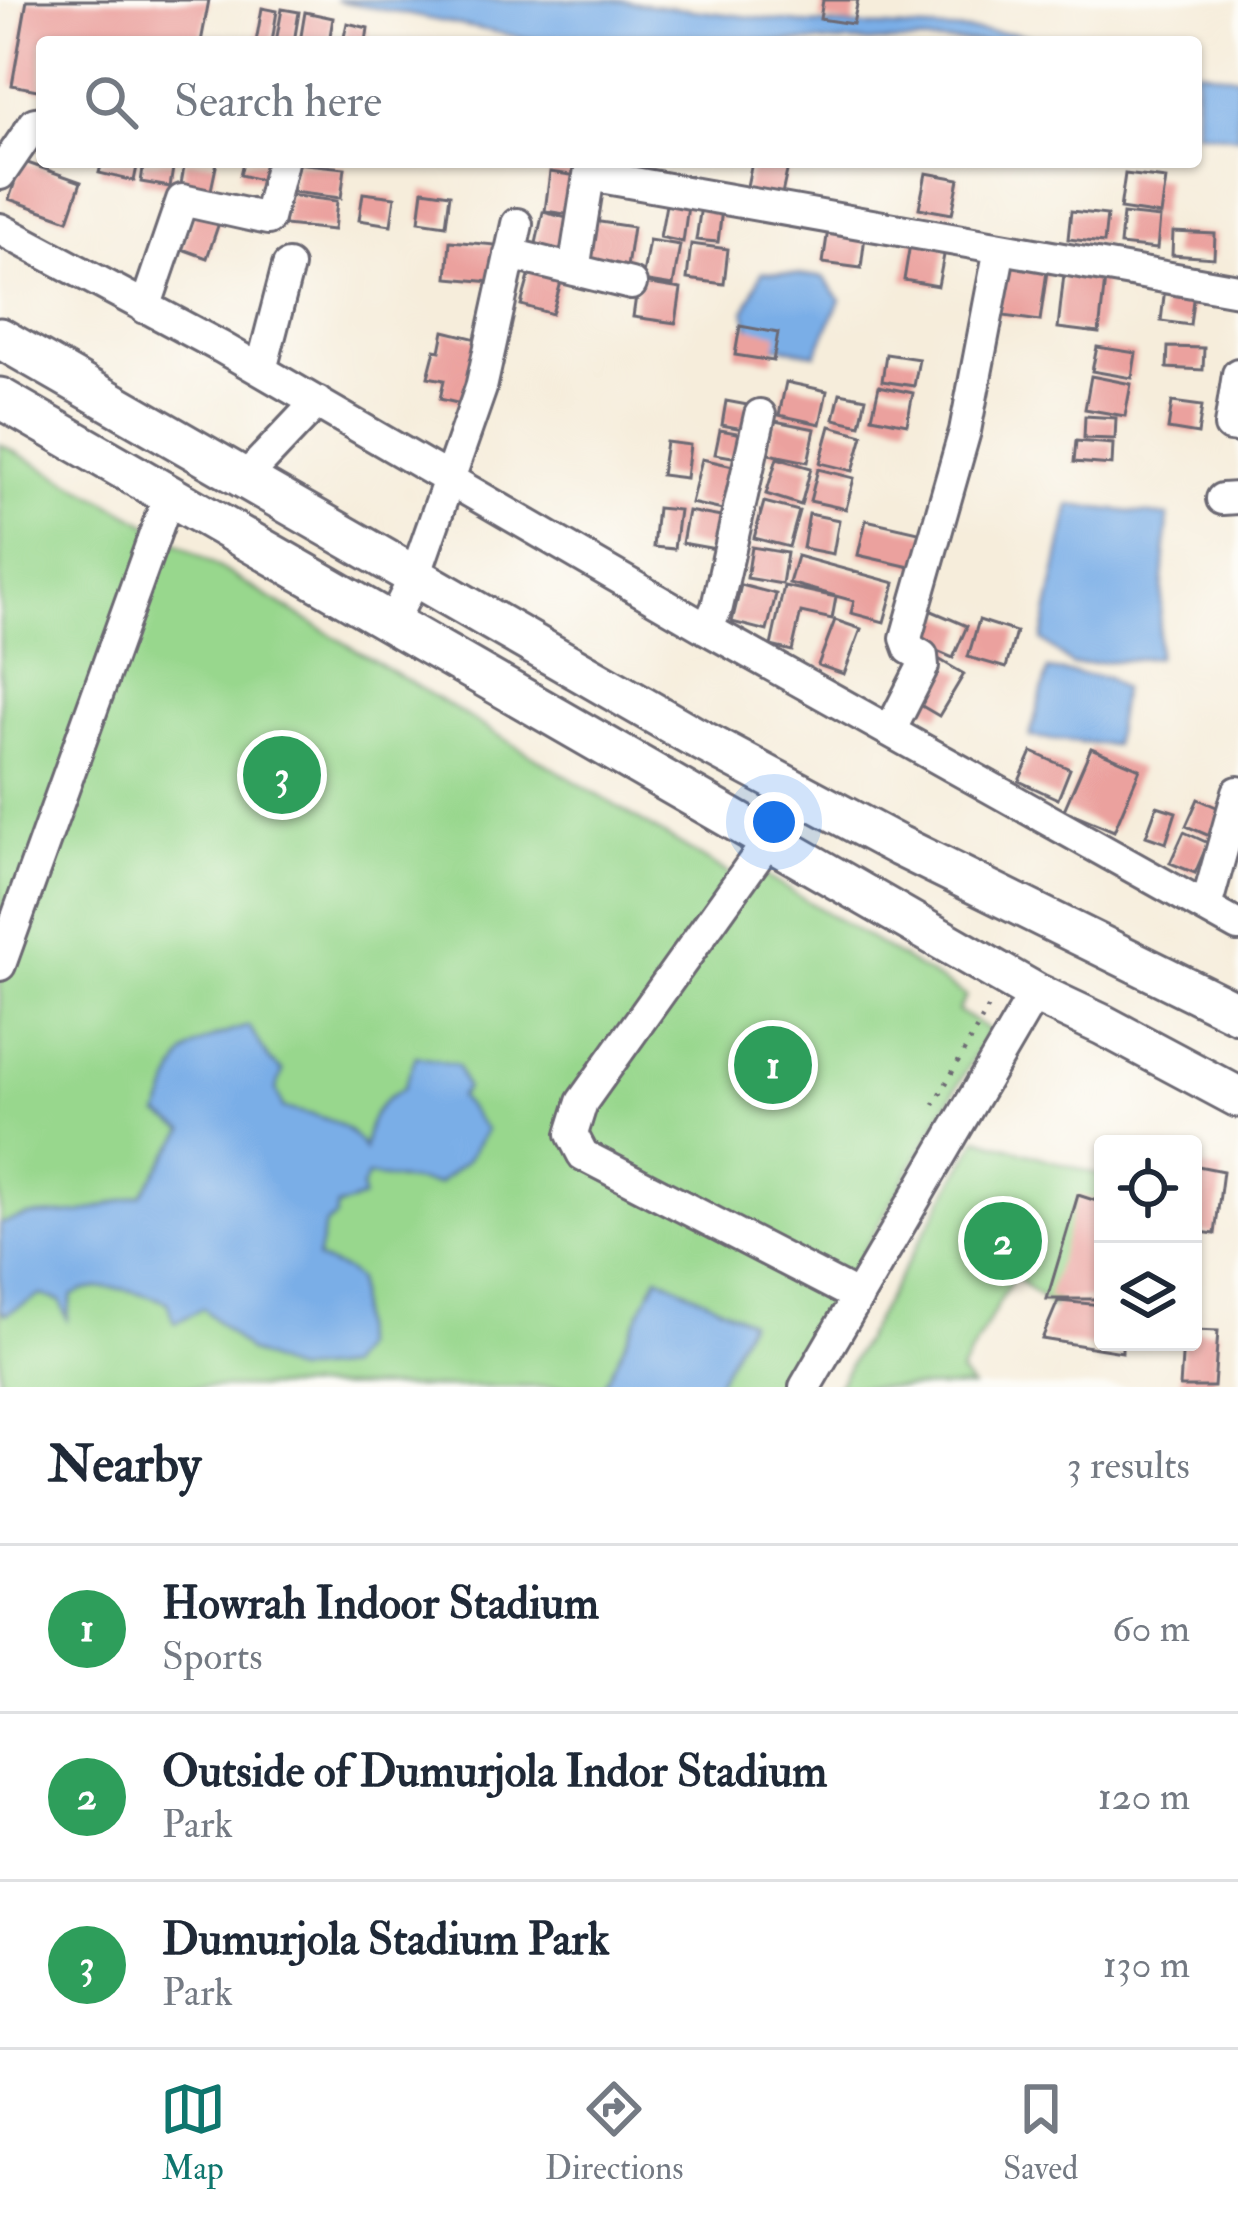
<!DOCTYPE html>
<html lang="en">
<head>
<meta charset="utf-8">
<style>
  :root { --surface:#fff; --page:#f6f6f7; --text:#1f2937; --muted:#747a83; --line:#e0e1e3; --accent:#0f766e }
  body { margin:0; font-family:"IM FELL Double Pica",serif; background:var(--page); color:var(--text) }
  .controls { position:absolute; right:36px; bottom:36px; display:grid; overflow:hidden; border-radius:12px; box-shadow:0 3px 9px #0004 }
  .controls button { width:108px; height:108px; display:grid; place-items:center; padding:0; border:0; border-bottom:3px solid var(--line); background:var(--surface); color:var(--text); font:60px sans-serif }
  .you { position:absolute; left:774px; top:822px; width:42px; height:42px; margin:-30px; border:9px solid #fff; border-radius:50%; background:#1a73e8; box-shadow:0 0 0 18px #1a73e833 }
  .badge { display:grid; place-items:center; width:78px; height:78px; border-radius:50%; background:var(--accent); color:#fff; font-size:39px; font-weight:700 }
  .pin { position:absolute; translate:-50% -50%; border:6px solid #fff; box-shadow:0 3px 12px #0006 }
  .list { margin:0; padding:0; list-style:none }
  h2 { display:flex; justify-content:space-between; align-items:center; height:156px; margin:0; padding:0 48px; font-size:51px }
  h2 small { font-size:39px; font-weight:400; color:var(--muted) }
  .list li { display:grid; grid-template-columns:78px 1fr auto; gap:36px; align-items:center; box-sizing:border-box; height:168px; padding:0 48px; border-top:3px solid var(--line) }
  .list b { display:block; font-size:45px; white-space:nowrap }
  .list p { margin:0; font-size:39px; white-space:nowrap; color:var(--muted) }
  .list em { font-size:39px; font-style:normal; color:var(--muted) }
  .icon { flex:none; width:66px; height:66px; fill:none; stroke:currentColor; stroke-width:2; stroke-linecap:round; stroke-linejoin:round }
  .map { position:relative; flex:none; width:1238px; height:1387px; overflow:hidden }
  .search { position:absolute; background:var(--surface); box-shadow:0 3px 9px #0004; left:36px; right:36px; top:36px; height:132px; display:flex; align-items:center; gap:30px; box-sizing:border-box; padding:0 42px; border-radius:12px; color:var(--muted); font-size:45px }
  .sheet { height:660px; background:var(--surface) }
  nav { display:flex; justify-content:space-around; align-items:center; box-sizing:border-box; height:168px; border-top:3px solid var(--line); background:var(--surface); font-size:33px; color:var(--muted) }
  nav a { display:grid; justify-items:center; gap:6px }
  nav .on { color:var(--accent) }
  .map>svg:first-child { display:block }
</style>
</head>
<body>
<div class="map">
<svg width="1238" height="1387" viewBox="0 0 1238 1387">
  <rect width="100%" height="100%" fill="#fdfcf7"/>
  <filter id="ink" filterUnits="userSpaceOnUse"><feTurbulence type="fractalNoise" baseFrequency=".00833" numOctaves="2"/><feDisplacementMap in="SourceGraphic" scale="24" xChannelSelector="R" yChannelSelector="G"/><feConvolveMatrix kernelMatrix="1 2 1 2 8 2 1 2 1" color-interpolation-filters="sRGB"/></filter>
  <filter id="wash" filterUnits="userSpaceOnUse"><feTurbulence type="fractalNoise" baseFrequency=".004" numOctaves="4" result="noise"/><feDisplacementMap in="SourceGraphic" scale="48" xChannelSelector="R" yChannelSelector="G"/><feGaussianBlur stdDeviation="2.7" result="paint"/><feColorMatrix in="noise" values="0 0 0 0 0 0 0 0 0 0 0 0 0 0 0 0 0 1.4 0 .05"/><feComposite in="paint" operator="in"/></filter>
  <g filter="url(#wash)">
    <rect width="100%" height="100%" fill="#f6eddb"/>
    <path fill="#98d78d" stroke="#5d7c64" stroke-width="3" d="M0,444L140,520L746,884L757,871L966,996L958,1011L989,1030L787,1387H0Z
      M978,1138L1103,1176V1206L1052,1307L1014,1276L960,1373L972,1387H837Z"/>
    <path fill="#7aaee7" stroke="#4e6891" stroke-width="3" d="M335,0H611L799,23L1013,33L1058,42H544Z
      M1196,69L1238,77V137L1196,131Z
      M762,272L823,277L840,300L816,354L753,342L745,311Z
      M1070,505L1168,516L1157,657L1072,665L1042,640Z
      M1048,670L1107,678L1122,689L1113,745L1030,737Z
      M249,1026L269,1060L283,1071L276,1089L283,1108C316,1116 346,1118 364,1149C367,1124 376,1100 403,1089L416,1056L457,1065L466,1088L459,1097L486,1130L467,1160L438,1184L368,1176L362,1188L363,1198L337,1207L335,1218L325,1224L317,1259L347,1271L357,1280L359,1348L346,1367L294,1372L248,1351L203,1308L175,1323L167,1302C137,1291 102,1280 72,1295L67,1319L60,1301L41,1295L5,1314L0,1308V1224L27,1216L80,1213L141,1195L185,1130L159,1115C185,1046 178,1048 249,1026Z
      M658,1276L749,1321L715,1387H603Z"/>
    <g id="blocks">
      <path fill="#eba19e" d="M27,0H209L201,42H42V91L12,85Z
        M823,0H858L853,24L820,19Z
        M262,8L277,11L272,42H256Z
        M282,9L299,12L294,42H276Z
        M305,12L333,18L329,42H300Z
        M347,23L368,28L366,42H343Z
        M22,161L81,182L68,220L9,199Z
        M102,162H138L134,181L99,173Z
        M144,162H174L170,187L141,182Z
        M185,162H217L211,190L181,184Z
        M243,162H269L265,181L240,175Z
        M752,162H789L780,203L745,196Z
        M295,163L345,168L341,198L292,192Z
        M550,172L585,177L579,216L545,211Z
        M926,173L959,179L952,214L919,208Z
        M1125,174L1166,179L1161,215L1120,209Z
        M423,190L450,194L446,225L419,221Z
        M363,193L395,197L391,225L359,220Z
        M668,194L689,199L683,242L660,237Z
        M288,195L337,201L334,230L284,225Z
        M702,199L723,201L718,242L696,240Z
        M195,211L220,220L207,258L182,249Z
        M1071,211L1107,215L1104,243L1068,239Z
        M543,212L579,221L569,265L533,257Z
        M1123,214L1160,218L1157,249L1120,245Z
        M587,220L633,227L627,267L581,260Z
        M829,223L866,228L861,268L823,263Z
        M1173,232L1215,234L1214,258L1172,255Z
        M911,238L946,245L938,286L904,280Z
        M649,240L680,245L673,286L642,281Z
        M450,241L507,246L504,283L447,278Z
        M691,244L728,249L724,284L687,279Z
        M1005,265L1047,271L1040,321L997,315Z
        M532,266L563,275L552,314L521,305Z
        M1064,274L1105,279L1099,333L1058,328Z
        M638,282L681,289L676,323L633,317Z
        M1165,288L1194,291L1190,325L1161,321Z
        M740,326L778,333L773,361L735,355Z
        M444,331L485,341L470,406L440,399L444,380L428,377L435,350L440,351Z
        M1097,347L1136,353L1132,378L1092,371Z
        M1168,347L1204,348L1203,370L1167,368Z
        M886,354L919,359L914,386L882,381Z
        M1091,376L1131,384L1125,416L1085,409Z
        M786,382L827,391L820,424L779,415Z
        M879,386L913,393L907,424L872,417Z
        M840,393L866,398L860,425L834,419Z
        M726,401L758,407L753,431L722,425Z
        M1172,402L1202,406L1198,434L1168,429Z
        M1085,416L1116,418L1115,439L1084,438Z
        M775,421L815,429L808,462L769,454Z
        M830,426L863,435L853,471L820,463Z
        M720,430L753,436L749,460L715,454Z
        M1076,441L1113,444L1112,465L1074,462Z
        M666,442L690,445L686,478L661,475Z
        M777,458L811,468L801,505L766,494Z
        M702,459L746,469L736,513L691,503Z
        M818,469L854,478L846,509L810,501Z
        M764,502L799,511L789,547L754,538Z
        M657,508L679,510L674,549L653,547Z
        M688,511L732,519L727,551L682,543Z
        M809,514L839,520L833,554L803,548Z
        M866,520L932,535L923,570L858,555Z
        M752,547L787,553L782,584L747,578Z
        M797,556L895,583L884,622L851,613L854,601L789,583Z
        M741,585L776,594L767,631L732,622Z
        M784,586L836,597L832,619L801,612L792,651L771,646Z
        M925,608L967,626L953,658L911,640Z
        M835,620L861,629L844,674L818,665Z
        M979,620L1016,632L1006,668L968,657Z
        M935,657L964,674L939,716L910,699Z
        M1091,748L1140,769L1114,831L1064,810Z
        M1032,752L1070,769L1058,799L1019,781Z
        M1198,799L1223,810L1212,837L1186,826Z
        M1157,806L1176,812L1166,843L1146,836Z
        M1184,832L1208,843L1195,873L1170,863Z
        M1193,1165L1223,1171L1215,1234L1193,1231Z
        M1078,1195L1103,1203L1100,1299H1047Z
        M1058,1301L1103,1305V1342H1122V1352L1042,1339Z
        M1193,1330L1218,1331L1214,1387H1180L1183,1342H1193Z"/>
    </g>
  </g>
  <g filter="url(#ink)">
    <use href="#blocks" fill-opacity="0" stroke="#6c6973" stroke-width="3"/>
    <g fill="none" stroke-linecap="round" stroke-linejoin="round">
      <g stroke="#6c6973" stroke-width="36">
        <path id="minor" d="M592,162L589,175L1238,290
          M0,174L35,123L42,122
          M0,229L221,347L707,629L717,607L760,415
          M510,254L631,284
          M574,270L589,175
          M145,308L182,200L268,219L282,162
          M261,370L288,266
          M1238,374L1230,426L1238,427
          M245,478L317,402
          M1222,499L1238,498
          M392,623L415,576L481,388L517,224
          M707,629L1238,926
          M890,731L923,666L922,656L910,649L906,638L965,431L1000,248
          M769,840L582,1102L572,1134L583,1155L858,1297
          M1206,907L1238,792
          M0,965L169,495
          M805,1387L1035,993"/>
      </g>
      <g stroke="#6c6973" stroke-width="45">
        <path id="major" d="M0,338L693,736L899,846L1238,1013
          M0,398L1035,993L1103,1025L1238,1097"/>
      </g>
      <path stroke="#6c6973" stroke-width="4.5" stroke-dasharray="3 9" stroke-linecap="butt" d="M934,1105L990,1005"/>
      <use href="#minor" stroke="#fff" stroke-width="30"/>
      <use href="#major" stroke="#fff" stroke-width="39"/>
    </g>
  </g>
</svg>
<div class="controls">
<button><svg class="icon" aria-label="locate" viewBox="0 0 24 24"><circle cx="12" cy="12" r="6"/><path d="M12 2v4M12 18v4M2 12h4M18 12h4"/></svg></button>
<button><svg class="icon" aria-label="layers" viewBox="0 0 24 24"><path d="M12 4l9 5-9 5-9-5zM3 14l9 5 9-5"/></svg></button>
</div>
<div class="you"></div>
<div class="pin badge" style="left:773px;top:1065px;background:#2e9e5b">1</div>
<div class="pin badge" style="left:1003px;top:1241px;background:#2e9e5b">2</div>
<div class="pin badge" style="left:282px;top:775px;background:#2e9e5b">3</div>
<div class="search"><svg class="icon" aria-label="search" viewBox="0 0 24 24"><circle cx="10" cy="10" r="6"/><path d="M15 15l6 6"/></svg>Search here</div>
</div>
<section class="sheet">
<h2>Nearby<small>3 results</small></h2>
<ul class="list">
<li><span class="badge" style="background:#2e9e5b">1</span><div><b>Howrah Indoor Stadium</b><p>Sports</p></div><em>60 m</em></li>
<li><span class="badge" style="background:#2e9e5b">2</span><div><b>Outside of Dumurjola Indor Stadium</b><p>Park</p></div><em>120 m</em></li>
<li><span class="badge" style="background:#2e9e5b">3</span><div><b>Dumurjola Stadium Park</b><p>Park</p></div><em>130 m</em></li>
</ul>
</section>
<nav>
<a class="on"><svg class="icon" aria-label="map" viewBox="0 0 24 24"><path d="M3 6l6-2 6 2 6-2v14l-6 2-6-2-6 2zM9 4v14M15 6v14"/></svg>Map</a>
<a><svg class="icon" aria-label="directions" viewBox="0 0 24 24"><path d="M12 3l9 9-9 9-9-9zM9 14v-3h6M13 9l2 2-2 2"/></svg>Directions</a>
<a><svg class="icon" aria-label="saved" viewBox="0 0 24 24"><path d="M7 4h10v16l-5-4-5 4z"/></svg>Saved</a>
</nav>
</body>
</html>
